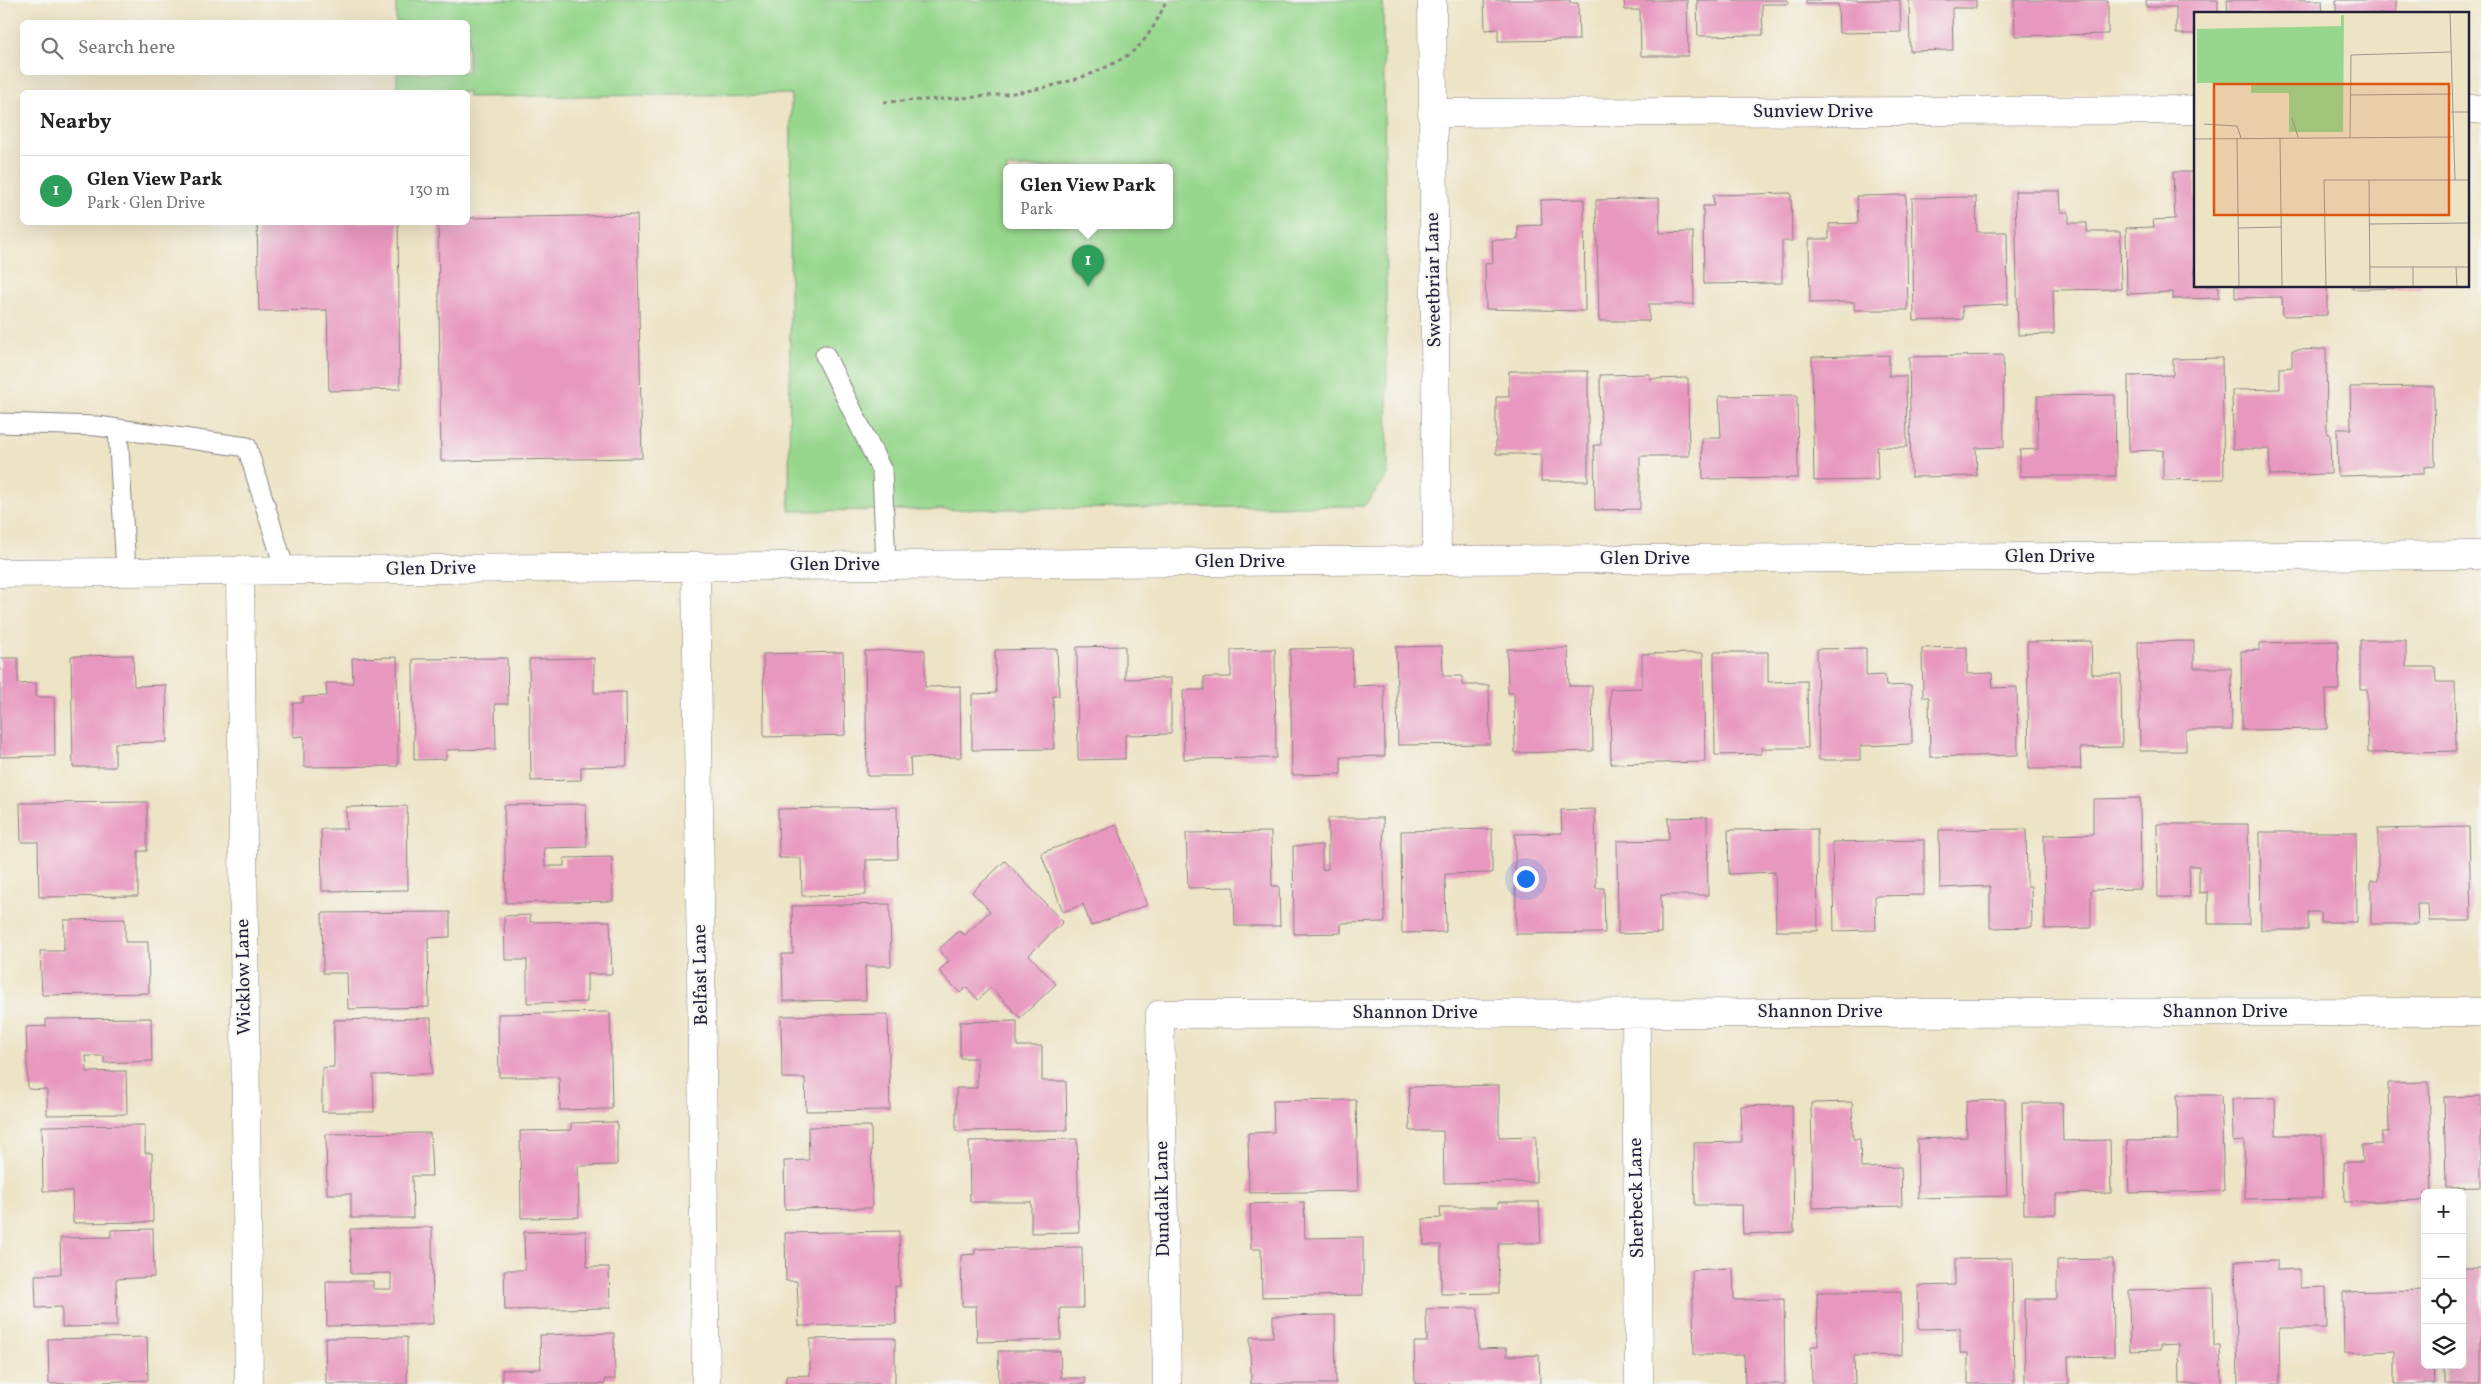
<!DOCTYPE html>
<html lang="en">
<head>
<meta charset="utf-8">
<style>
  :root { --surface:#fff; --page:#f6f6f6; --text:#222; --muted:#767676; --line:#e0e0e0; --accent:#db2777 }
  body { margin:0; font-family:Vollkorn,serif; background:var(--page); color:var(--text) }
  .controls { position:absolute; right:15px; bottom:15px; display:grid; overflow:hidden; border-radius:8px; box-shadow:0 5px 20px #0002 }
  .controls button { width:45px; height:45px; display:grid; place-items:center; padding:0; border:0; border-bottom:1px solid var(--line); background:var(--surface); color:var(--text); font:25px sans-serif }
  .you { position:absolute; left:1525px; top:878px; width:18px; height:18px; margin:-12px; border:4px solid #fff; border-radius:50%; background:#1a73e8; box-shadow:0 0 0 8px #1a73e833 }
  .badge { display:grid; place-items:center; width:32px; height:32px; border-radius:50%; background:var(--accent); color:#fff; font-size:16px; font-weight:700 }
  .pin { position:absolute; translate:-50% -41px; filter:drop-shadow(0 1px 2px #0008) }
  .pin::after { content:''; position:absolute; top:26px; width:18px; height:15px; background:inherit; clip-path:polygon(0 0,100% 0,50% 100%) }
  .popup { position:absolute; left:1003px; top:164px; width:170px; height:65px; box-sizing:border-box; display:grid; place-content:center; border-radius:8px; background:var(--surface); filter:drop-shadow(0 1px 4px #0005); font-size:16px; white-space:nowrap; color:var(--muted) }
  .popup b { font-size:19px; color:var(--text) }
  .popup::after { content:''; position:absolute; left:50%; top:100%; margin-left:-10px; border:10px solid transparent; border-top-color:var(--surface) }
  .list { margin:0; padding:0; list-style:none }
  h2 { display:flex; justify-content:space-between; align-items:center; height:65px; margin:0; padding:0 20px; font-size:21px }
  h2 small { font-size:16px; font-weight:400; color:var(--muted) }
  .list li { display:grid; grid-template-columns:32px 1fr auto; gap:15px; align-items:center; box-sizing:border-box; height:70px; padding:0 20px; border-top:1px solid var(--line) }
  .list b { display:block; font-size:19px; white-space:nowrap }
  .list p { margin:0; font-size:16px; white-space:nowrap; color:var(--muted) }
  .list em { font-size:16px; font-style:normal; color:var(--muted) }
  .icon { flex:none; width:28px; height:28px; fill:none; stroke:currentColor; stroke-width:2; stroke-linecap:round; stroke-linejoin:round }
  .map { position:relative; flex:none; width:2481px; height:1384px; overflow:hidden }
  .search { position:absolute; background:var(--surface); box-shadow:0 5px 20px #0002; left:20px; top:20px; width:450px; height:55px; display:flex; align-items:center; gap:12px; box-sizing:border-box; padding:0 18px; border-radius:8px; color:var(--muted); font-size:19px }
  .panel { position:absolute; background:var(--surface); box-shadow:0 5px 20px #0002; left:20px; top:90px; width:450px; height:135px; border-radius:8px }
  .map>svg:first-child { display:block }
</style>
</head>
<body>
<div class="map">
<svg width="2481" height="1384" viewBox="0 0 2481 1384">
  <rect width="100%" height="100%" fill="#f6f6f2"/>
  <filter id="ink" filterUnits="userSpaceOnUse"><feTurbulence type="fractalNoise" baseFrequency=".02" numOctaves="2"/><feDisplacementMap in="SourceGraphic" scale="10" xChannelSelector="R" yChannelSelector="G"/><feConvolveMatrix kernelMatrix="1 2 1 2 8 2 1 2 1" color-interpolation-filters="sRGB"/></filter>
  <filter id="wash" filterUnits="userSpaceOnUse"><feTurbulence type="fractalNoise" baseFrequency=".0096" numOctaves="4" result="noise"/><feDisplacementMap in="SourceGraphic" scale="20" xChannelSelector="R" yChannelSelector="G"/><feGaussianBlur stdDeviation="1.12" result="paint"/><feColorMatrix in="noise" values="0 0 0 0 0 0 0 0 0 0 0 0 0 0 0 0 0 1.4 0 .05"/><feComposite in="paint" operator="in"/></filter>
  <g filter="url(#wash)">
    <rect width="100%" height="100%" fill="#ede3c5"/>
    <path fill="#97d78d" stroke="#5c7c64" fill-rule="evenodd" d="M396,0H1383L1388,475L1364,506L789,511L791,94L468,97V92H397V73L468,72V22H396ZM1007,167H1169V225H1007Z"/>
    <g id="blocks">
      <path fill="#e898bf" d="M1484,0H1570V3H1578L1579,40L1498,41V29L1485,30Z
        M1624,0H1687L1688,56H1641L1640,10H1625Z
        M1697,0H1788V4H1762L1763,35L1698,36Z
        M1806,0H1900L1901,32L1839,33L1838,4H1806Z
        M1909,0H1976V8H1952L1953,50L1910,51Z
        M2014,0H2108V34L2015,36Z
        M2146,0H2218V14H2195V34H2176V7H2146Z
        M2227,0H2322L2323,14H2228Z
        M2336,0H2396V14H2336Z
        M2173,172H2195V286H2219V298L2173,299V292L2127,294L2126,228L2154,227L2153,220L2175,219Z
        M2015,191H2060L2061,212H2069V223H2087V232H2120L2121,289L2053,290L2054,334L2018,335Z
        M1791,193L1792,241H1782V283L1704,284L1703,206H1714L1713,195Z
        M1906,195L1908,310H1854V302L1810,303L1809,239H1829V224L1858,223L1857,196Z
        M1976,197L1977,232H2007L2008,304L1962,306L1963,319L1914,321L1912,198Z
        M1659,198L1660,233L1693,232L1694,304H1649V321H1599L1596,200Z
        M1584,199L1585,311L1486,309L1485,264L1493,263L1492,240H1518V226L1542,225L1541,200Z
        M637,215L642,458L441,461L438,222H468V218Z
        M257,222H398L400,389L329,391L327,310L259,311Z
        M2235,286H2327V315L2283,316L2282,297L2235,298Z
        M2352,286H2422V288L2352,289Z
        M2326,349L2327,434H2330L2331,474L2270,475L2269,449H2233L2232,390L2280,389V368L2292,367V350Z
        M1889,355V376H1906L1907,447H1877L1878,480L1814,481L1812,357Z
        M2003,355L2004,447L1976,448L1977,476L1911,477L1909,357Z
        M2222,358L2224,479L2163,480V450L2129,451L2128,376L2173,375V359Z
        M1509,371H1588V481H1541V454H1496V397H1509Z
        M1650,374V379L1688,378L1689,456H1640V509L1595,510L1594,445H1601L1600,375Z
        M2434,386L2435,466L2424,467V474L2338,476L2337,429H2351L2350,387Z
        M1797,395L1798,478L1703,479L1702,438H1721L1719,396Z
        M2115,395L2116,476H2020V450L2038,449L2037,396Z
        M2360,640H2406V667H2435L2436,682H2455L2456,751L2368,753L2367,689H2360Z
        M2091,641L2092,674H2121L2122,747L2080,748L2081,769H2029L2027,642Z
        M2194,641V668H2231L2232,730H2186V751H2140L2138,642Z
        M2338,641L2339,690H2326L2327,729L2242,730L2241,651L2260,650V643Z
        M1125,646V679L1171,678V734L1125,735V759L1078,760L1077,647Z
        M1442,646L1443,676H1462V685H1489L1490,744L1398,745L1396,647Z
        M1967,647V674L1992,673L1993,688L2017,687L2018,755L1930,757L1929,697H1923L1922,648Z
        M1352,648L1353,686L1384,685L1385,756L1341,757V774L1292,775L1290,649Z
        M1568,648L1569,686H1592L1593,751L1515,753L1514,693H1508L1507,649Z
        M1866,648V676L1885,675L1886,686L1911,685L1912,744L1860,746V760H1819L1817,649Z
        M1057,649L1059,696H1053L1054,749L972,750V694L996,693L995,650Z
        M1275,649L1276,758L1184,759L1183,690H1204V677H1231V650Z
        M925,650V687L960,686L961,757L910,758L911,776H867L865,651Z
        M843,652L845,735L764,737L763,654Z
        M1714,652H1768V682L1807,681L1808,748H1761V754L1715,755Z
        M1703,653L1705,762L1611,764L1610,689L1642,688V654Z
        M133,655L134,686L166,685L167,742L115,743V767H73L71,656Z
        M397,657L398,766L304,767V736L293,737V703H303V697L327,696L326,683H353L352,658Z
        M0,658H18V684L36,683V697H54L55,756L0,757Z
        M507,658L508,704H495L496,749L446,750V759L414,760L413,659Z
        M594,658V693L626,692L627,766L581,767V780L531,781L529,659Z
        M2140,798L2141,889L2091,890V928L2045,929L2044,835L2093,834V799Z
        M147,802V851H138V896L39,897L38,842H21L20,803Z
        M586,804L587,847L544,848L545,866H564V858L612,857L613,901L506,903L504,805Z
        M407,806L408,890L322,891L321,829H347L346,807Z
        M897,807L898,859L866,860V895L802,896L801,858H779L778,809Z
        M1595,809L1596,888H1604L1605,933L1516,934L1515,834L1562,833L1561,810Z
        M1707,817L1708,895H1661V933L1618,934L1617,841L1669,840L1668,818Z
        M1328,818H1383L1385,922L1341,923V933L1294,934L1293,846L1322,845V870L1328,869Z
        M2157,824H2248L2249,924H2208V892L2199,893V866H2189L2190,897H2158Z
        M1117,825L1147,905L1091,926L1083,904L1063,912L1041,853Z
        M2469,827L2471,921H2429L2428,904H2417L2418,924H2371V881H2378V829Z
        M1492,829V873L1445,874L1446,932L1402,933L1401,831Z
        M1817,829L1818,931H1776L1775,872L1729,874L1728,830Z
        M2026,829L2027,886H2031L2032,927L1990,928V886L1940,888L1939,830Z
        M1271,832L1272,886H1279L1280,926H1235L1234,887L1188,888L1186,833Z
        M2260,832H2356L2357,922H2321V912H2308V930H2261Z
        M1924,840V895L1875,896L1876,930L1834,931L1832,842Z
        M1005,861L1063,922L1029,955L1056,984L1020,1018L991,987L978,1000L967,987L960,993L939,971L949,961L939,949L959,931L965,935L990,911L972,892Z
        M890,904L891,966H865L866,1000L783,1001L782,954H793L792,906Z
        M450,912V937L428,938L429,1007L348,1009L347,973H323L322,913Z
        M530,915V922L610,921L612,974H587V1002L527,1003V960H505L504,916Z
        M125,919V942H148L149,993L42,995L40,951H64V920Z
        M610,1012L612,1109L560,1110L559,1077H499L498,1014Z
        M888,1014L890,1110L806,1111L805,1078H782L781,1016Z
        M151,1018L152,1061L104,1063V1056H86L87,1072L126,1071L127,1114L47,1115V1090L28,1089L26,1027L46,1026V1019Z
        M431,1018L432,1074L373,1075L374,1112H322V1068L334,1067V1020Z
        M1017,1021V1046H1042V1081H1066L1067,1130L956,1131V1088H977V1058H960V1022Z
        M2429,1082L2432,1193H2425V1200L2345,1202L2344,1162H2363L2362,1145L2382,1144V1132H2389L2388,1083Z
        M1499,1085V1137L1536,1136V1182L1444,1183L1443,1131H1410L1409,1087Z
        M2177,1095H2221L2224,1191L2129,1193L2127,1141L2178,1140Z
        M2481,1096V1187L2446,1188L2444,1097Z
        M2275,1098L2276,1135H2322L2323,1198L2245,1199L2244,1141L2233,1142L2232,1099Z
        M1356,1100L1358,1191L1249,1193L1248,1133L1274,1132L1273,1101Z
        M2005,1100L2007,1196L1918,1198L1917,1139L1967,1137L1966,1101Z
        M1852,1102L1853,1139H1860L1861,1168L1901,1167L1902,1206L1813,1208L1811,1103Z
        M2022,1103H2062L2063,1141L2110,1140L2111,1193L2056,1194V1214H2024Z
        M1792,1105L1794,1232L1743,1234L1742,1205H1695L1694,1143L1742,1142L1741,1106Z
        M617,1122V1165L578,1166L579,1217L521,1218L520,1131L571,1130V1123Z
        M145,1125V1153H152L153,1222L73,1223L72,1191H43L42,1126Z
        M871,1126L872,1208L785,1209L784,1161L809,1160L808,1127Z
        M430,1133L432,1176H412L413,1218H351V1194H327L326,1134Z
        M1077,1139L1079,1232L1031,1233V1202H970L969,1141Z
        M1304,1202L1305,1238L1363,1237V1295L1262,1297L1261,1249H1251L1250,1204Z
        M1498,1202H1539L1541,1243H1498L1499,1293L1441,1294V1245H1424L1423,1219L1441,1218L1440,1207H1498Z
        M432,1227L433,1324L327,1326L326,1281H373V1289H391V1273L351,1274L350,1229Z
        M153,1229L154,1277L116,1279L117,1326L62,1327V1307L36,1308L35,1275L61,1274L60,1238L111,1237V1230Z
        M586,1231L587,1267H609L610,1308L505,1310L504,1270H525L524,1232Z
        M899,1231L900,1286H895L896,1324L799,1326L797,1281H786L785,1233Z
        M1082,1247L1083,1308H1060L1061,1340L977,1342L976,1306H962L961,1255L975,1254V1249Z
        M2012,1258L2014,1384H1968V1353H1960V1328L1919,1329L1918,1286L1955,1285V1259Z
        M2113,1259L2114,1356L2068,1357L2069,1384H2025L2024,1299H2057V1260Z
        M2277,1260V1270L2300,1269V1288L2326,1287L2327,1328H2279L2280,1384H2238L2235,1261Z
        M1733,1268L1734,1300L1784,1299L1785,1384H1745L1744,1355H1694L1692,1270Z
        M2462,1268H2481V1384H2445V1365H2462Z
        M2213,1288L2214,1346H2220L2221,1384H2180L2179,1344L2160,1345V1350L2130,1351L2129,1290Z
        M2425,1290V1365H2434L2435,1384H2395V1351L2344,1353L2343,1292Z
        M1901,1291L1902,1355L1854,1356L1855,1384H1812L1811,1346H1818L1817,1292Z
        M1478,1308L1479,1349L1507,1348V1356L1539,1355L1540,1384H1415L1414,1342H1427L1426,1309Z
        M1335,1315L1336,1384H1251L1250,1337H1273V1316Z
        M614,1333L615,1379H605V1384H502V1370L541,1369L540,1335Z
        M147,1337L148,1380L49,1384L48,1339Z
        M407,1337V1384H326L325,1338Z
        M895,1338V1384H786V1376L810,1375V1339Z
        M998,1351H1060L1061,1378H1085V1384H999Z"/>
    </g>
  </g>
  <g filter="url(#ink)">
    <use href="#blocks" fill-opacity="0" stroke="#888280" stroke-width="1"/>
    <g fill="none" stroke-linecap="round" stroke-linejoin="round">
      <g stroke="#888280" stroke-width="21">
        <path id="lane" d="M825,355L882,471L886,565
          M0,423L97,426L247,447L285,570
          M118,429L126,571"/>
      </g>
      <g stroke="#888280" stroke-width="29">
        <path id="street" d="M1432,0L1437,560
          M2467,109H2481
          M1432,113L2195,110
          M696,566L706,1384
          M240,570L249,1384
          M0,573L1437,560L2481,555
          M1636,1013L1639,1384
          M1167,1384L1160,1014L2481,1012"/>
      </g>
      <path stroke="#888280" stroke-width="3" stroke-dasharray="4 4" stroke-linecap="butt" d="M884,102C966,97 1059,100 1131,53C1146,42 1160,17 1166,0"/>
      <use href="#lane" stroke="#fff" stroke-width="19"/>
      <use href="#street" stroke="#fff" stroke-width="28"/>
    </g>
  </g>
  <g text-anchor="middle" dominant-baseline="central" stroke-width="4" stroke-linejoin="round" paint-order="stroke">
    <g font-size="19" fill="#22223b" stroke="#f6f6f2">
      <text x="1813" y="112">Sunview Drive</text>
      <text transform="translate(1434 280) rotate(-91)">Sweetbriar Lane</text>
      <text x="2050" y="557">Glen Drive</text>
      <text x="1645" y="559">Glen Drive</text>
      <text x="1240" y="562">Glen Drive</text>
      <text x="835" y="565">Glen Drive</text>
      <text transform="translate(431 569) rotate(-1)">Glen Drive</text>
      <text transform="translate(701 975) rotate(-91)">Belfast Lane</text>
      <text transform="translate(244 977) rotate(-91)">Wicklow Lane</text>
      <text x="1820" y="1012">Shannon Drive</text>
      <text x="2225" y="1012">Shannon Drive</text>
      <text x="1415" y="1013">Shannon Drive</text>
      <text transform="translate(1637 1198) rotate(-91)">Sherbeck Lane</text>
      <text transform="translate(1163 1199) rotate(-91)">Dundalk Lane</text>
    </g>
  </g>
  <g transform="translate(2194 12)">
    <rect width="275" height="275" fill="#ede3c5"/>
    <path d="M147,3H150L149,120H95V81H57V71H3V17L147,14Z" fill="#97d78d"/>
    <path fill="none" stroke="#9c968e" stroke-width="1" d="M256,0L261,168M156,83L257,82M257,100H275M98,106L104,125M10,112L43,114L47,126M156,125L157,43L257,40M43,126L45,275M86,126L88,275M0,127L258,125M175,168L176,275M175,212L275,211M44,216L87,215M0,244V275M176,255H275M219,255V275M262,255L263,275M132,275L130,168H275"/>
    <path fill="#de560e" fill-opacity="0.15" stroke="#de560e" stroke-width="2.5" d="M20,72H255V203H20Z"/>
    <rect width="275" height="275" fill="none" stroke="#22223b" stroke-width="2.5"/>
  </g>
</svg>
<div class="controls">
<button>+</button>
<button>−</button>
<button><svg class="icon" aria-label="locate" viewBox="0 0 24 24"><circle cx="12" cy="12" r="6"/><path d="M12 2v4M12 18v4M2 12h4M18 12h4"/></svg></button>
<button><svg class="icon" aria-label="layers" viewBox="0 0 24 24"><path d="M12 4l9 5-9 5-9-5zM3 14l9 5 9-5"/></svg></button>
</div>
<div class="you"></div>
<div class="pin badge" style="left:1088px;top:286px;background:#2e9e5b">1</div>
<div class="popup"><b>Glen View Park</b>Park</div>
<div class="search"><svg class="icon" aria-label="search" viewBox="0 0 24 24"><circle cx="10" cy="10" r="6"/><path d="M15 15l6 6"/></svg>Search here</div>
<section class="panel">
<h2>Nearby<small></small></h2>
<ul class="list">
<li><span class="badge" style="background:#2e9e5b">1</span><div><b>Glen View Park</b><p>Park · Glen Drive</p></div><em>130 m</em></li>
</ul>
</section>
</div>
</body>
</html>
